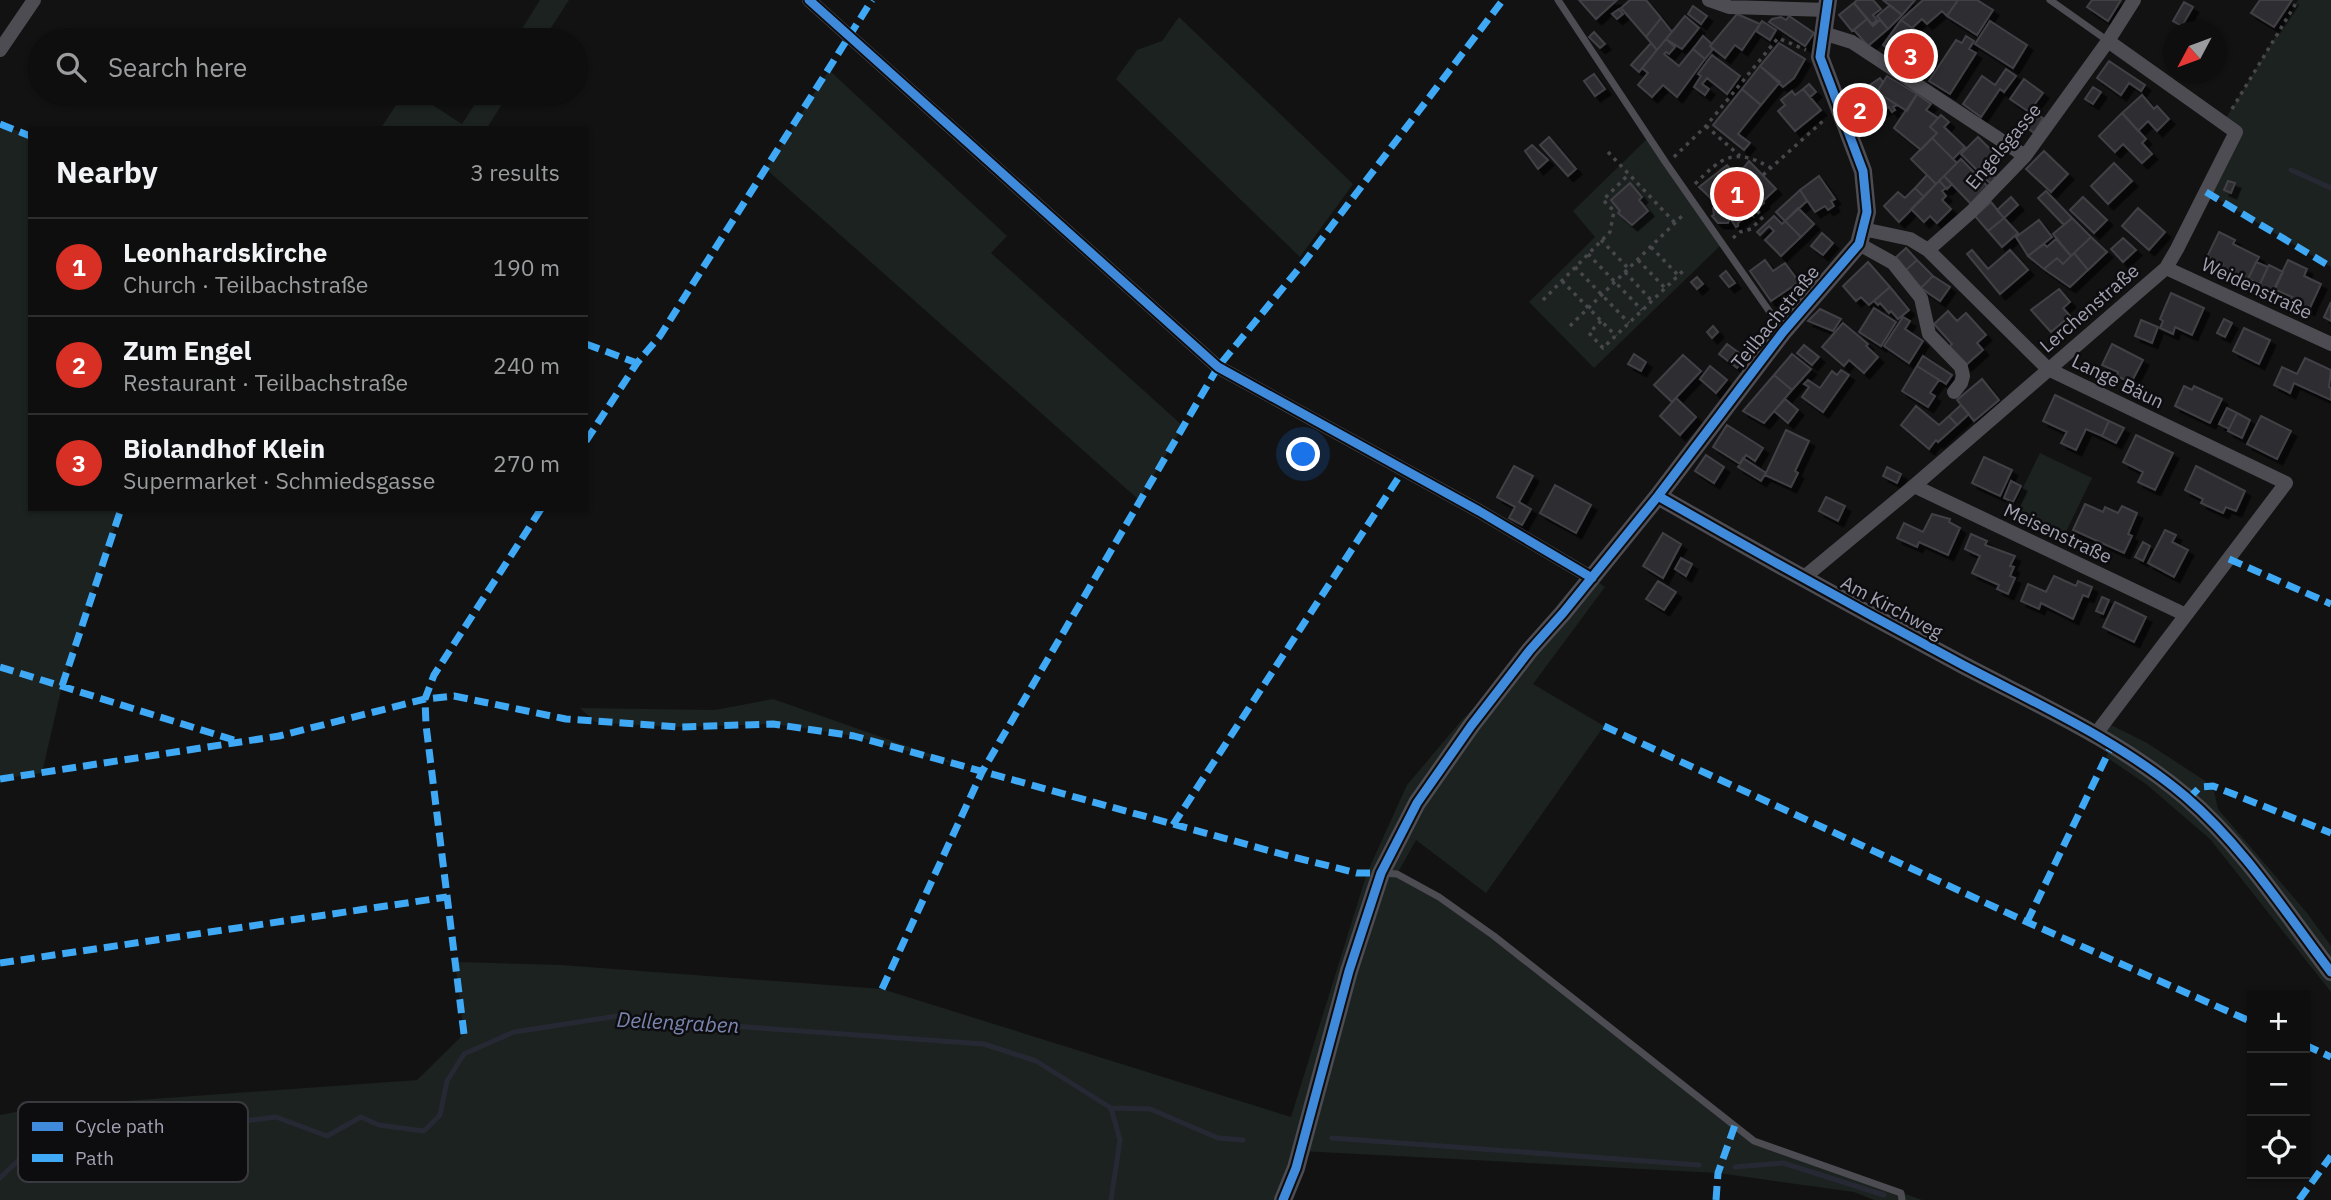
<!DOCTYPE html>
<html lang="en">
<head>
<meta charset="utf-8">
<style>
  :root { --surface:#0e0e0e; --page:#171717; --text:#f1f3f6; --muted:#9b9c9e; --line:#2e2e2e; --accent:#d93025 }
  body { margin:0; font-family:"IBM Plex Sans",sans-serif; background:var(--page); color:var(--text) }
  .controls { position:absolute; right:21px; bottom:21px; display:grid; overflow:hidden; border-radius:0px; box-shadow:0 2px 5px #0004 }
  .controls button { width:63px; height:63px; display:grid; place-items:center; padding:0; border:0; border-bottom:2px solid var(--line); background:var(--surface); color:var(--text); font:35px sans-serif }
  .compass { position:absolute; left:2163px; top:21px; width:63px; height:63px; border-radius:50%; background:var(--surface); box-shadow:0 2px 5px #0004; rotate:229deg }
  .you { position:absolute; left:1304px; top:455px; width:24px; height:24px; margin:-18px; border:5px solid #fff; border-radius:50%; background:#1a73e8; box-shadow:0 0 0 10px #1a73e833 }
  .badge { display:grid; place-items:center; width:46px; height:46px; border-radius:50%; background:var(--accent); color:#fff; font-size:23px; font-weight:700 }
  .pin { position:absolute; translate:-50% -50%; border:4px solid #fff; box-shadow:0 2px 7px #0006 }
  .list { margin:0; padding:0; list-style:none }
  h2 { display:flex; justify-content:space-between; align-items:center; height:91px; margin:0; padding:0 28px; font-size:30px }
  h2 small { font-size:23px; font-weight:400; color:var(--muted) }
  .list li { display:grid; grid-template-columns:46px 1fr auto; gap:21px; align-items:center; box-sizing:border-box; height:98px; padding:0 28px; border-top:2px solid var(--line) }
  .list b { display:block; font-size:26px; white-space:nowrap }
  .list p { margin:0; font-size:23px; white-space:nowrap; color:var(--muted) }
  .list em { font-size:23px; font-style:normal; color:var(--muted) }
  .icon { flex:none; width:38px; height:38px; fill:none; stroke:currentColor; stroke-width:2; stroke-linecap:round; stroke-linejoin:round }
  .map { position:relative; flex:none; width:2331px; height:1200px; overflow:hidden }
  .search { position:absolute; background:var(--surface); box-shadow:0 2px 5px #0004; left:28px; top:28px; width:560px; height:77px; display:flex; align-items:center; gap:18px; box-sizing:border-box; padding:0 24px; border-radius:38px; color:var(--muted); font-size:26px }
  .panel { position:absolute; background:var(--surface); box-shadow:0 2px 5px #0004; left:28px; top:126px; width:560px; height:385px; border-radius:0px }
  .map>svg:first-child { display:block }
</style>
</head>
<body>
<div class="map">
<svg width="2331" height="1200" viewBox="0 0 2331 1200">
  <defs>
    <filter id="shadow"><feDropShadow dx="5.5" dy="5.5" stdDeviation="0" flood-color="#0009"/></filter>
  </defs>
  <rect width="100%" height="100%" fill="#121212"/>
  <path fill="#1c221f" d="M540,0H569L543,40H515Z
    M2298,0H2331V267L2206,192L2236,132L2223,123Z
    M1179,17L1353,184L1300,257L1116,79L1137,50L1162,41Z
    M829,70L1007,236L991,253L1183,426L1139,500L766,169Z
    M404,93H414L462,124L482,93H509L487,128H381Z
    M0,124L30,136V509H121L62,686L42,773L0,779Z
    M1649,137L1722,244L1594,368L1529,302L1595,237L1573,211Z
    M2040,453L2092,478L2063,538L2011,512Z
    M1592,578L1605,587L1533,684L1604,726L1486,893L1416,840L1397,874L1439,897L1754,1140L1922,1200H1874L1854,1192L1718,1173L1301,1151L1283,1200H0V1115L42,1107L417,1080L464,1034L455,962L561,965L882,989L1291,1117L1367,873L1407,785L1461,721L1530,650Z
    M773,699L961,765L982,772L854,736L816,730L773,724L680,727L619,724L595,722L580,708L715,710Z
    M2105,722L2147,743L2213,786L2218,809L2307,913L2331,946V992L2210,839L2146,784L2106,757L2112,745L2095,735Z"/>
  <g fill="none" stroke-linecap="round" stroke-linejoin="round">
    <path stroke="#262933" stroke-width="5" d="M2291,170L2331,188
      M1332,1138L1699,1165
      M1735,1167L1783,1163L1884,1195
      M0,1178L25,1154L88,1141L276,1117L327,1136L361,1117L379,1125L424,1131L440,1115L447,1081L464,1054L514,1032L617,1016L676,1022L984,1044L1036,1061L1111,1108L1150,1109L1218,1138L1243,1140
      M1111,1200L1120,1140L1111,1108"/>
  </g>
  <path fill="#2e2e30" stroke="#424046" stroke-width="2" filter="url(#shadow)" d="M1579,0H1617L1596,19Z
    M1630,0H1646L1661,18L1646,37L1621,8Z
    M1857,0H1873L1881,9L1873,15L1877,20L1872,24L1854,3Z
    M1883,0H1915L1902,15Z
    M1923,0H1958L1947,16L1942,11L1927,24L1922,19L1912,28L1901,20Z
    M1958,0H1977L1993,10L1977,35L1947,16Z
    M2092,0H2121L2108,21L2087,7Z
    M2260,0H2292L2274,27L2251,13Z
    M2184,2L2193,7L2182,26L2173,21Z
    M1854,3L1867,19L1852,31L1839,15Z
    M1890,5L1902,15L1888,29L1877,16Z
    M1693,6L1707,16L1701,24L1688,14Z
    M1619,9L1623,14L1617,19L1612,14Z
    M1737,14L1760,24L1742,50L1735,45L1725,58L1710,46Z
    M1685,16L1699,28L1682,49L1666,39Z
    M1789,16L1814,33L1805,46L1769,22L1772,19L1781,17L1786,20Z
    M1661,18L1672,32L1657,50L1646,37Z
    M1867,19L1873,26L1880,20L1888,29L1868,46L1854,30Z
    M1901,20L1929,40L1911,65L1883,45Z
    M1762,21L1776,30L1770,40L1756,31Z
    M1990,21L2027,45L2013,68L1975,44Z
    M1594,32L1605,44L1600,48L1589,37Z
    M1703,36L1712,44L1710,46L1713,49L1705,59L1693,49Z
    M1966,36L1974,41L1969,49L1976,53L1950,94L1929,81L1956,40L1962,43Z
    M1666,39L1675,47L1669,54L1666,52L1664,54L1679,66L1693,49L1705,59L1677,97L1663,85L1652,97L1638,85L1648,73L1642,68Z
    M1651,43L1657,50L1639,72L1631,65Z
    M1779,43L1805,59L1794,78L1783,87L1760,66Z
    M1712,55L1740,76L1727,94L1707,78L1702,84L1709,89L1705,95L1694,87L1701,76L1698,74Z
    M2109,61L2145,85L2141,91L2129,83L2121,95L2097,78Z
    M1760,66L1780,82L1761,105L1742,89Z
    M2006,69L2016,76L2004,92L2000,89L1981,117L1963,104L1982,76L1995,85Z
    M1594,74L1605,89L1595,96L1584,81Z
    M1887,76L1917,94L1907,111L1877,92Z
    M1880,78L1883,82L1877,92L1897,105L1893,107L1895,110L1892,112L1889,107L1860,123L1845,102Z
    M2024,79L2043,93L2029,112L2010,99Z
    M1809,84L1816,92L1810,97L1803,89Z
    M2093,87L2101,92L2093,104L2085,99Z
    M1742,89L1761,105L1738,134L1750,143L1744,150L1713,125Z
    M1803,89L1821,110L1795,131L1778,111L1785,105L1781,100L1792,91L1795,95Z
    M1917,94L1931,104L1926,110L1938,118L1930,127L1937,133L1921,150L1894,128Z
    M2142,95L2154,109L2157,106L2169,119L2157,131L2148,121L2138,131L2122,113Z
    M2035,113L2043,118L2034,133L2026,127Z
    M2122,113L2146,139L2142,143L2152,154L2142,163L2123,144L2115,152L2099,136Z
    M1941,115L1949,122L1944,127L1965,147L1953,159L1932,138L1937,133L1930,127Z
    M1549,137L1576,169L1568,176L1540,145Z
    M1978,137L1994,153L1982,165L1998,181L1993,186L1961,154Z
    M1932,138L1957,163L1936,184L1911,159Z
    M1532,145L1548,160L1538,169L1525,151Z
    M2044,151L2068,174L2051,192L2026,169Z
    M1961,159L1989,188L1971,204L1944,176Z
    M1749,161L1776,189L1763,201L1764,203L1751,213L1752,215L1749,213L1738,223V226L1736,227L1730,218L1728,223H1718L1712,216L1714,215L1713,208L1718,205L1699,187L1727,165L1737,176Z
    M2114,163L2132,181L2108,204L2091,186Z
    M1927,175L1936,184L1924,197L1915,188Z
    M1819,176L1835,199L1831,201L1834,206L1828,210L1825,206L1815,212L1800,190Z
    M1944,176L1952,184L1947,189L1939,181Z
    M1939,181L1946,188L1942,191L1946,196L1942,200L1951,209L1937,223L1930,216L1924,222L1911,209Z
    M2228,181L2235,183L2231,193L2224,190Z
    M1630,183L1642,197L1639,200L1648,211L1632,225L1618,213L1620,211L1611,200Z
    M1915,188L1924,197L1899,222L1884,206L1898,192L1905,198Z
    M1800,190L1807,201L1785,221L1776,212Z
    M2046,191L2072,218L2064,225L2038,198Z
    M2011,197L2018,205L2004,218L1997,210Z
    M2083,197L2107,220L2094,233L2070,210Z
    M1991,202L2004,218L1988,231L1975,216Z
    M1798,208L1814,224L1801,237L1785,221Z
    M2138,208L2165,232L2149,250L2122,226Z
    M1774,216L1782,224L1785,221L1801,237L1781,256L1765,240L1774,231L1769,226L1760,235L1757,232Z
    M2004,218L2018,233L2002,247L1988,231Z
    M2072,218L2091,237L2071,256L2053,234Z
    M2039,220L2052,237L2028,256L2016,237Z
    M2219,232L2235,240L2233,244L2259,257L2247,281L2221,269L2223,264L2207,257Z
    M1822,233L1833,243L1823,255L1811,246Z
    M2091,237L2107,252L2088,270L2074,253Z
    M2123,238L2136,250L2123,262L2111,249Z
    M2056,239L2071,256L2063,264L2057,258L2044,269L2028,256L2044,244L2047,247Z
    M1906,248L1917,260L1905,271L1894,259Z
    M1972,250L1988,269L2010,250L2028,270L2000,294L1967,254Z
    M2074,253L2088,270L2070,287L2044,269L2057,258L2063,264Z
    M1765,260L1773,271L1785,263L1799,282L1771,301L1750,271Z
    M1917,260L1933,276L1921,288L1905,271Z
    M2288,260L2307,269L2304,276L2321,284L2309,310L2290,301L2292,297L2274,289Z
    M1868,262L1890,287L1869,305L1861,297L1856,301L1843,286Z
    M2256,262L2268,267L2260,284L2248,279Z
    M2269,265L2283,272L2273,293L2259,286Z
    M1726,271L1735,283L1729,287L1720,276Z
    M1933,276L1950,287L1940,301L1921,288Z
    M1697,277L1703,284L1697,289L1691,282Z
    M1890,287L1909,310L1898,319L1891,311L1889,313L1880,303L1878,305L1874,301Z
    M2059,289L2070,302L2063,308L2070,316L2051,332L2031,310Z
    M2171,293L2204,308L2192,335L2175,327L2173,334L2160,328L2163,321L2160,319Z
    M2331,302V321L2324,317Z
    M1874,308L1896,322L1881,346L1859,332Z
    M1820,309L1841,319L1833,331L1808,321Z
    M1948,311L1957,321L1966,313L1986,335L1977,343L1983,350L1966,365L1949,347L1952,344L1934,324Z
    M1903,317L1910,321L1905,329L1923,341L1909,363L1884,346Z
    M2224,319L2232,323L2225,337L2217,333Z
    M2141,320L2158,327L2152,343L2135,336Z
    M1843,323L1868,344L1866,346L1878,357L1864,373L1849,360L1844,366L1822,347Z
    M1713,326L1718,332L1712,338L1707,332Z
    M2244,328L2270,340L2259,364L2233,351Z
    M1727,344L1746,358L1737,368L1719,354Z
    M2112,344L2143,360L2131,383L2117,376L2118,372L2102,365Z
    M1804,345L1819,357L1812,365L1797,353Z
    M1634,354L1646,362L1641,371L1628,364Z
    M1792,354L1811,369L1792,390L1774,375Z
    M1683,355L1701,371L1672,402L1654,385Z
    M1923,356L1952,375L1946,384L1917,366Z
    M2305,358L2331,370L2329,387L2331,388V400L2294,383L2290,393L2274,385L2282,367L2297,374Z
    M1710,366L1727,380L1716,393L1700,379Z
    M1917,366L1939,380L1930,393L1935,396L1928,407L1902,391Z
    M1841,370L1849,375L1823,412L1802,397L1809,387L1804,384L1808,380L1820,388L1832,371L1837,375Z
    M1774,375L1792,390L1764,423L1743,411Z
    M1982,379L1999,400L1974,421L1957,400Z
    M2184,386L2192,390L2194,386L2222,399L2210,423L2175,406Z
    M2055,395L2109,421L2102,436L2086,429L2076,450L2061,443L2067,432L2043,421Z
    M1676,398L1696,417L1680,435L1660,416Z
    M1785,399L1798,410L1788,423L1774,411Z
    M1961,405L1969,414L1957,425L1949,416Z
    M1916,406L1939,425L1949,416L1957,425L1938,442L1936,440L1929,449L1901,425Z
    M2227,408L2237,413L2229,429L2219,424Z
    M2237,413L2250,420L2242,438L2228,431Z
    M2261,416L2291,431L2277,459L2247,444Z
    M2109,421L2124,428L2116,443L2102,436Z
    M1727,425L1763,448L1755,461L1746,455L1740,464L1713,447Z
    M1786,430L1809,441L1795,471L1798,473L1791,487L1765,475Z
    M2136,435L2173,453L2155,490L2138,482L2143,472L2123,462Z
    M1706,455L1724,467L1714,483L1695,471Z
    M1984,457L2012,470L2000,496L1972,483Z
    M1743,458L1766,473L1761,481L1738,467Z
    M1514,466L1533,476L1519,502L1531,509L1522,525L1509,518L1515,507L1497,497Z
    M2196,466L2245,491L2236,511L2226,507L2223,513L2201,503L2203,499L2185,490Z
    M1887,467L1901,474L1897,483L1883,476Z
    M2011,481L2021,486L2013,502L2004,498Z
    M1555,485L1591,505L1576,533L1540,513Z
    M1826,497L1845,506L1838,521L1819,511Z
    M2085,504L2103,512L2105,507L2118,513L2122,506L2137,513L2128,534L2132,536L2124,553L2073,530Z
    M1932,514L1950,519L1949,522L1960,528L1948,555L1919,542L1917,547L1897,538L1904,523L1923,532Z
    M2165,530L2176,535L2172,542L2188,550L2174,577L2148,563Z
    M1663,533L1681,544L1663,578L1643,566Z
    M1971,534L1987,541L1985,545L2015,556L2010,566L2014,567L2010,576L2015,578L2008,594L1997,589L1999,585L1972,573L1980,556L1965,549Z
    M2143,542L2150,546L2143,561L2135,557Z
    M1681,558L1692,564L1686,576L1675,569Z
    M2054,576L2076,586L2078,581L2092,587L2088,597L2083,595L2073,619L2041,603L2039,609L2021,601L2028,584L2046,592Z
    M1658,581L1676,592L1664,610L1646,599Z
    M2102,597L2109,600L2103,614L2096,611Z
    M2115,602L2146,617L2134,642L2103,627Z"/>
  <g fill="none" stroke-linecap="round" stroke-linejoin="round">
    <path stroke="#48484c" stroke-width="3.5" stroke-dasharray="3.5 5" stroke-linecap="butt" d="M2232,109L2298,0
      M1706,126L1740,156
      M1608,152L1675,223
      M1674,157L1706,126L1778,38L1806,50
      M1763,175L1824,120
      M1695,184C1723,156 1734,147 1771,168
      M1733,238L1740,232L1751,229L1763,217L1755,209
      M1601,240L1629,269
      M1651,247L1678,275
      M1588,254L1642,310
      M1638,260L1665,288
      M1575,267L1629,323
      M1625,272L1652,301
      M1562,281L1616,336
      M1543,300L1610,232L1614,211L1603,200L1629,174
      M1601,321L1589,333L1603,348L1684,270
      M1570,326L1685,213"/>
    <path stroke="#4c4c52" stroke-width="7" d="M1558,0L1666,163L1783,331
      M2050,0L2108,41
      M1382,873L1397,874L1439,897L1494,936L1754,1141L1901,1193L1902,1200"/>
    <path stroke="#4c4c52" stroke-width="14" d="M809,0L1218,367L1479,511L1592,578
      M1709,0L1729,7L1827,10
      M1823,33L1852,42L2025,156
      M0,50L34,0
      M1863,229L1910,239L1928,250L1971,212L2025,156L2108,41L2134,0
      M1859,244L1893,263L1921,298L1929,334L1961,367L1963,376L1961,383L1954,392
      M1928,250L2048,369L2286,483L2095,735
      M2166,268L2331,344
      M1914,486L2186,615
      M1802,579L1914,486L2166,268L2177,249L2236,132L2108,41"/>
    <path stroke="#4c4c52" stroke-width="18" d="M1658,496C1759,554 1860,610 1963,665C2039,705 2120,741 2186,797C2243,846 2286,913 2331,972
      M1283,1200L1296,1168L1349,971L1381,873L1417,803L1471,726L1530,650L1563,613L1658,496L1783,332L1859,244L1867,212L1863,171L1820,57L1828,0"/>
    <path stroke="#3fa9f5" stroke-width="7" stroke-dasharray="14 7" stroke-linecap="butt" d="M0,124L30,136
      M2206,192L2331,267
      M586,344L637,363
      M586,441L637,363L660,336L872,0
      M2229,559L2331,604
      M0,667L237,741
      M62,686L121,509
      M1604,726L2027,922L2252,1022
      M0,779L279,736L425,699L454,696L566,719L680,727L773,724L854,736L1285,855L1357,873H1381
      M2188,799L2200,787L2213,786L2331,833
      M1173,825L1404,469
      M2027,922L2112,745
      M0,963L447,897
      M882,989L982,772L1218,367L1305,261L1503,0
      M464,1034L426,725L425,699L434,675L541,509
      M2305,1045L2331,1057
      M1716,1200L1718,1173L1735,1125
      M2299,1200L2331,1156"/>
    <g stroke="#0d0c0e" stroke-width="13">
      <path id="cycleway" d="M809,0L1218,367L1479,511L1592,578
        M1658,496C1759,554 1860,610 1963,665C2039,705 2120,741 2186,797C2243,846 2286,913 2331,972
        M1283,1200L1296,1168L1349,971L1381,873L1417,803L1471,726L1530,650L1563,613L1658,496L1783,332L1859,244L1867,212L1863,171L1820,57L1828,0"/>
    </g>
    <use href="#cycleway" stroke="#408adc" stroke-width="9"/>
  </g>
  <g text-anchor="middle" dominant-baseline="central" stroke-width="5" stroke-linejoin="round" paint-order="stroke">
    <g font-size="19" fill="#a3a2b3" stroke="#0d0c0e">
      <text transform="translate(2003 146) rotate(-50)">Engelsgasse</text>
      <text transform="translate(2257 288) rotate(25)">Weidenstraße</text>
      <text transform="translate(2089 308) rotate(-41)">Lerchenstraße</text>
      <text transform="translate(1775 317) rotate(-51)">Teilbachstraße</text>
      <text transform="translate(2118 381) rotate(26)">Lange Bäun</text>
      <text transform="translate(2058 533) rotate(25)">Meisenstraße</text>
      <text transform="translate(1892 607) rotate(28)">Am Kirchweg</text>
    </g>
    <g font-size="21" font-style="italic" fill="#7985af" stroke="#0d0c0e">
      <text transform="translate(678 1022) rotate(3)">Dellengraben</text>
    </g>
  </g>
  <rect x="18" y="1102" width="230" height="80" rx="10" fill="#0d0c0e" stroke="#3a3940" stroke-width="2"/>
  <rect x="32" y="1122" width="31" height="9" fill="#408adc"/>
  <rect x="32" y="1154" width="31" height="8" fill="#3fa9f5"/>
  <g font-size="19" fill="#a3a2b3">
    <text x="75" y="1133">Cycle path</text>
    <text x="75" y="1165">Path</text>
  </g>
</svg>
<div class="controls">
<button>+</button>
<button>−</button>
<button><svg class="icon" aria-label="locate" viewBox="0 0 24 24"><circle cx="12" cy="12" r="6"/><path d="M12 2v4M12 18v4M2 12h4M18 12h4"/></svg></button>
</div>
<svg class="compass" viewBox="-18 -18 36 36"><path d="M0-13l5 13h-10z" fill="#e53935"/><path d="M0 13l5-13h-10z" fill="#9b9c9e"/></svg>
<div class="you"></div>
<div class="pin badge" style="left:1737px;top:194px">1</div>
<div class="pin badge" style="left:1860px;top:110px">2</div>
<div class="pin badge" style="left:1911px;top:56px">3</div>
<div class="search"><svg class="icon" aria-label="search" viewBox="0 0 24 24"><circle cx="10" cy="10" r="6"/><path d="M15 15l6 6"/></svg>Search here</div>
<section class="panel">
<h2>Nearby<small>3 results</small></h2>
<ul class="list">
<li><span class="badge">1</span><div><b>Leonhardskirche</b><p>Church · Teilbachstraße</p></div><em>190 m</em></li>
<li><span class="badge">2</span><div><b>Zum Engel</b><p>Restaurant · Teilbachstraße</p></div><em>240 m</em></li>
<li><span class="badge">3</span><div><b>Biolandhof Klein</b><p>Supermarket · Schmiedsgasse</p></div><em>270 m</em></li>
</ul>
</section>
</div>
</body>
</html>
